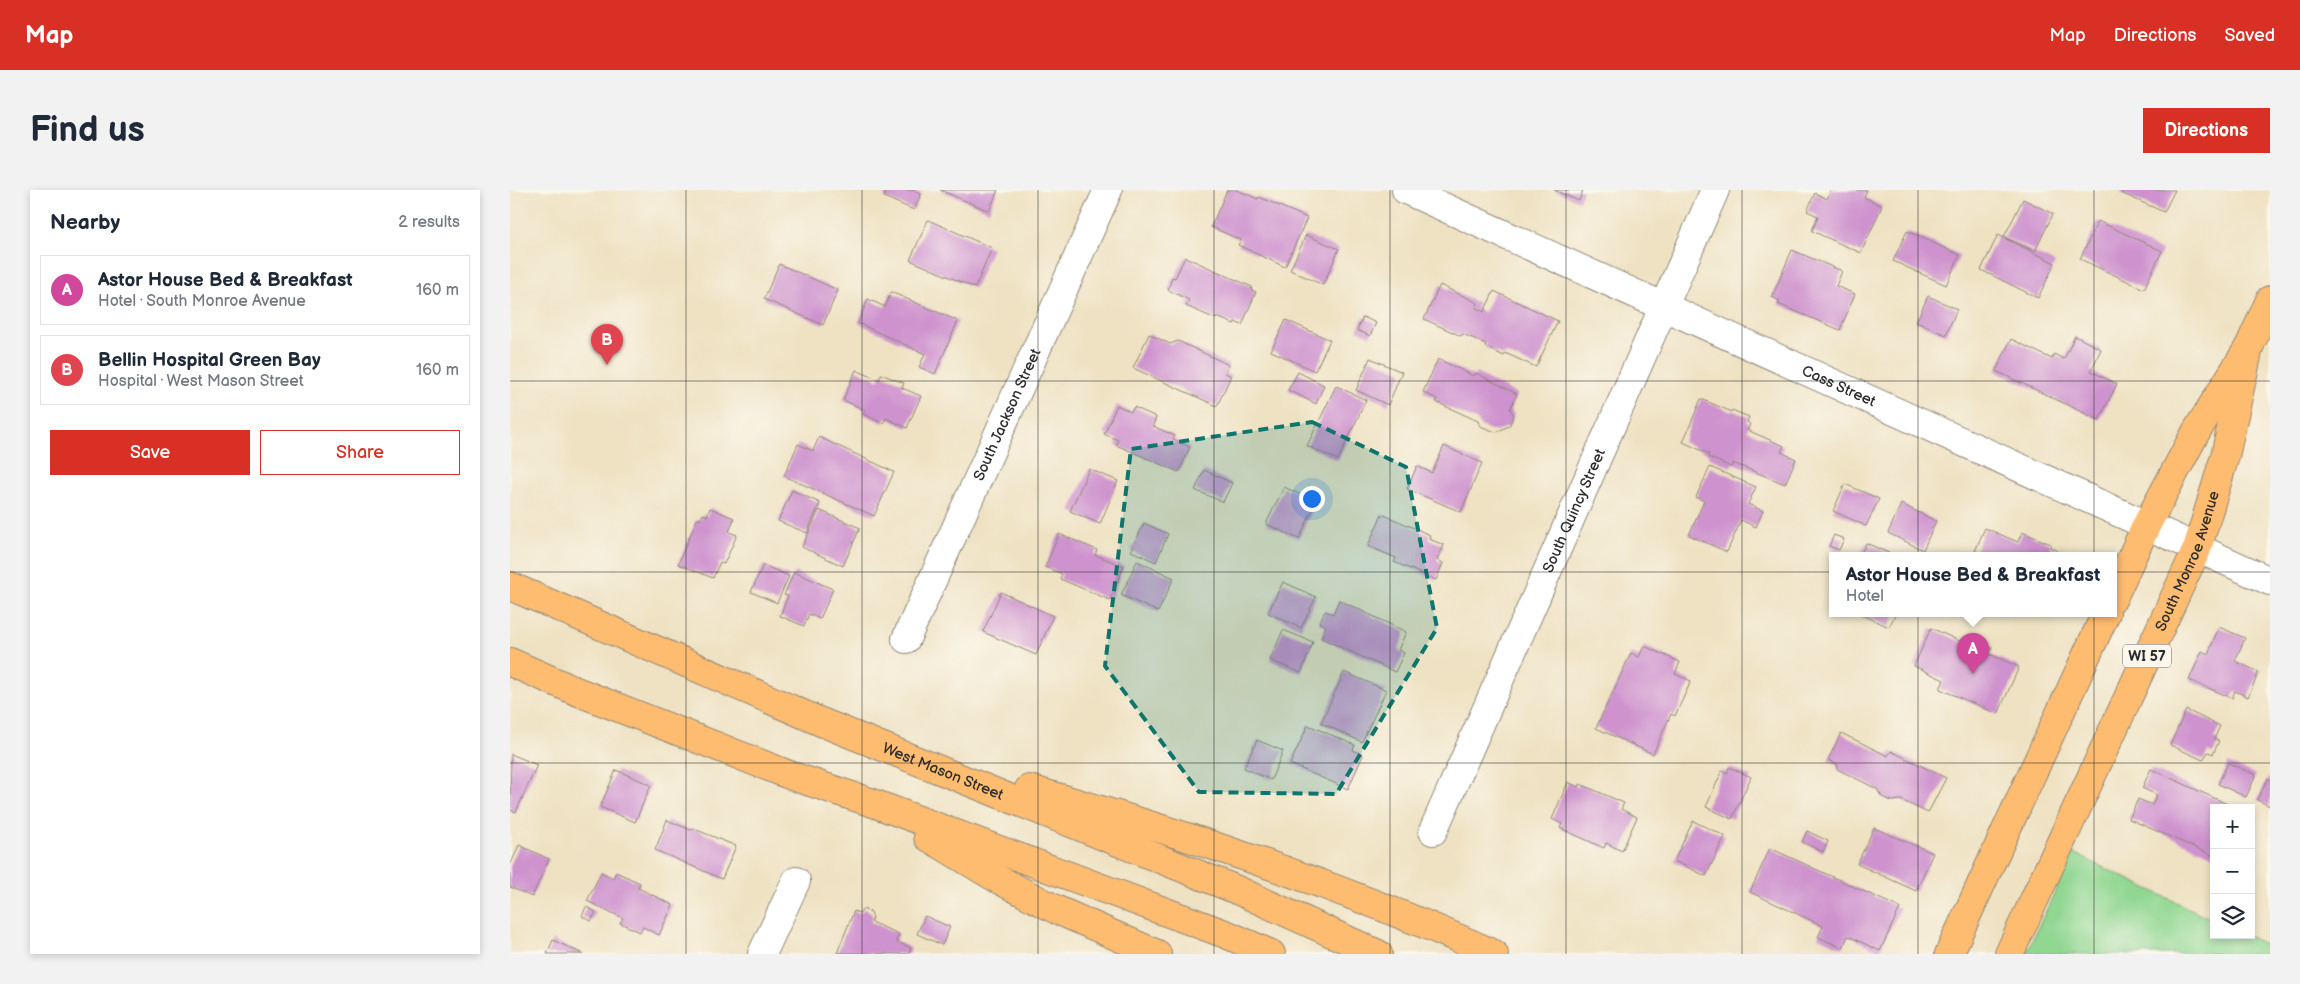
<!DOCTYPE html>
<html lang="en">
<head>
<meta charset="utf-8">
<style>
  :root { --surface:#fff; --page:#f2f2f3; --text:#1f2937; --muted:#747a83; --line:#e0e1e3; --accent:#d93025 }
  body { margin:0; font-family:"Balsamiq Sans",sans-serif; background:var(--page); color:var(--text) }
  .controls { position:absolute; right:15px; bottom:15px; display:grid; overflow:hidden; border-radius:0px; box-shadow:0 2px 8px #0003 }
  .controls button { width:45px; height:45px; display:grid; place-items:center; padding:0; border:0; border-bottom:1px solid var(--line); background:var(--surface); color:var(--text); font:25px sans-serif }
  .you { position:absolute; left:801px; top:308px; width:18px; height:18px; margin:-12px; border:4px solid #fff; border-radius:50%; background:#1a73e8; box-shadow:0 0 0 8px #1a73e833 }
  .badge { display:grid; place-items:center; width:32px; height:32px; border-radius:50%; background:var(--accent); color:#fff; font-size:16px; font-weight:700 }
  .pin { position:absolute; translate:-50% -41px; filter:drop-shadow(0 1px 2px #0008) }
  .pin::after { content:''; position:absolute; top:26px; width:18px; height:15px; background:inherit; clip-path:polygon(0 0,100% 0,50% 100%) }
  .popup { position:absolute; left:1319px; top:362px; width:288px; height:65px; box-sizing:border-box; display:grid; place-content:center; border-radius:0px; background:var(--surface); filter:drop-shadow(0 1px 4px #0005); font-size:16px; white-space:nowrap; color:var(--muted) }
  .popup b { font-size:19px; color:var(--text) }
  .popup::after { content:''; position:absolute; left:50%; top:100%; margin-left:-10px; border:10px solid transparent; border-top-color:var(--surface) }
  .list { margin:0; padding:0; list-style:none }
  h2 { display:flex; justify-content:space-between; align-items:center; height:65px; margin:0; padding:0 20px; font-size:21px }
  h2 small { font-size:16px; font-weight:400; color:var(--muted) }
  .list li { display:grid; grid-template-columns:32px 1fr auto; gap:15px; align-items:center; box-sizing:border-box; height:70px; margin:0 10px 10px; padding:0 10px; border:1px solid var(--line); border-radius:0px }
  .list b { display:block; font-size:19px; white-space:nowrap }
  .list p { margin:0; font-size:16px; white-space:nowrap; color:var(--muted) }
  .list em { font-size:16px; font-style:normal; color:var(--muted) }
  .actions { display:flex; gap:10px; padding:15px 20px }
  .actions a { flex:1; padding:11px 0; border:1px solid var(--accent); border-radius:0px; text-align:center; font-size:18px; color:var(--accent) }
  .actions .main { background:var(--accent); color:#fff }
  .icon { flex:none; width:28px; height:28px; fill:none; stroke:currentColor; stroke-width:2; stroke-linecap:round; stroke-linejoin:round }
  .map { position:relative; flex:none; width:1760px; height:764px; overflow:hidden; border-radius:0px }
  header { display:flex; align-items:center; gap:30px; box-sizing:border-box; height:70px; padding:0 25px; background:var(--accent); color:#fff }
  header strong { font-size:24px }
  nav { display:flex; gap:28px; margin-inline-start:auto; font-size:18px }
  .intro { display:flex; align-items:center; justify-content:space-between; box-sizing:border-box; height:120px; padding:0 30px }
  h1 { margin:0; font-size:35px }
  .button { padding:12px 22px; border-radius:0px; background:var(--accent); color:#fff; font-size:18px; font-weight:700 }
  main { display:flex; gap:30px; padding:0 30px }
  aside { flex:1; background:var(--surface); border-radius:0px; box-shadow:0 2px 8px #0003 }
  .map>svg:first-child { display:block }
</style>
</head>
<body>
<header>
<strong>Map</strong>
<nav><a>Map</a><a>Directions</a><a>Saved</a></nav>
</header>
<div class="intro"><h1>Find us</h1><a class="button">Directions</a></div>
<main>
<aside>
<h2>Nearby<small>2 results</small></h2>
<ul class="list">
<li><span class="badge" style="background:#d1479c">A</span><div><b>Astor House Bed &amp; Breakfast</b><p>Hotel · South Monroe Avenue</p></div><em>160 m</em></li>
<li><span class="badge" style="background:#e0444e">B</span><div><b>Bellin Hospital Green Bay</b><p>Hospital · West Mason Street</p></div><em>160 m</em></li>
</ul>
<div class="actions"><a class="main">Save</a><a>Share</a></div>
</aside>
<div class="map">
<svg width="1760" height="764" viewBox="0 0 1760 764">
  <rect width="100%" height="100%" fill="#fbf7ec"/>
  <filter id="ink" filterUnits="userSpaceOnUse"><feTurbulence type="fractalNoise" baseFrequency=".02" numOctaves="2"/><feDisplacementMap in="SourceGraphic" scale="10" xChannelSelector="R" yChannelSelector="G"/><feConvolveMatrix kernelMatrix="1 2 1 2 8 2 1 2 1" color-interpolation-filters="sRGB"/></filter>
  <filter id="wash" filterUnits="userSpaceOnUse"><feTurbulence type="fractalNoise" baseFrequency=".0096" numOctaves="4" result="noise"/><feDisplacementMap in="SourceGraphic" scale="20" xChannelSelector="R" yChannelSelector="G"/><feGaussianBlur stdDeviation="1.12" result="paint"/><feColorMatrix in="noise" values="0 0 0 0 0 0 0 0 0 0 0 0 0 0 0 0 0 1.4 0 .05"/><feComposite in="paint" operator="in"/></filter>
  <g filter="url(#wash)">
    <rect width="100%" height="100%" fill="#efe2c3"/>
    <path fill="#91d792" stroke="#5e815e" d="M1563,663L1704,730V745H1736L1760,757V764H1516Z"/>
    <g id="blocks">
      <path fill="#ce92ce" d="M377,0H402L411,4L404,20L374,7Z
        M430,0H488L479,21Z
        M717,0H727L748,9L749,7L797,28L775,77L728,55L731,50L701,37Z
        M1044,0H1073L1069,11Z
        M1321,0H1357L1354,7L1372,16L1351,63L1302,41L1308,26L1297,21L1305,3L1317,9Z
        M1612,0H1665L1654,22L1611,3Z
        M1513,9L1543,24L1525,61L1494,47Z
        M418,30L482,58L465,98L400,70Z
        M1588,31L1652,61L1634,99L1570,69Z
        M1397,41L1450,65L1436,95L1383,71Z
        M796,45L829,59L813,95L780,80Z
        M1488,45L1545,73L1528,108L1471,80Z
        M1282,60L1332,81L1326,96L1345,104L1330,140L1268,114L1270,111L1262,107Z
        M675,67L742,97L741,100L746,102L732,135L725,132L724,134L707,127L706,129L676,116L679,110L658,100L662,87L665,88Z
        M269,74L328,100L313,135L254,109Z
        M930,95L968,113L966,118L974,122L984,101L1048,131L1026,177L995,163L994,166L975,157L976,154L953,144L951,146L914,129Z
        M381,102L448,131L425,184L409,177L415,164L348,133L358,109L375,117Z
        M1418,106L1447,119L1436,145L1406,132Z
        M853,127L866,133L860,146L847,140Z
        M776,130L820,150L805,181L761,161Z
        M639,144L660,154L668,151L719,175L715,183L721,186L707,216L623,178Z
        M1565,146L1591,159L1581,181L1607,194L1589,230L1486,181L1501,149L1542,169L1544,164L1554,169Z
        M860,168L892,182L878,215L846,200Z
        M928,169L964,186L966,183L1007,204L1000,219L1004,225L999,236L986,242L970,236L968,231L926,212L927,209L913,202Z
        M346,180L369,190L371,184L394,193L392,198L411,206L397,238L376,228L373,233L353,224L355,220L333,210Z
        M788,182L814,195L806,214L778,200Z
        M826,196L856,210L828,270L797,256Z
        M1191,209L1222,222V220L1239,227L1237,232L1240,234L1237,240L1274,256L1271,262L1286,269L1275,294L1223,273L1221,277L1198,267L1199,264L1173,252Z
        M607,215L621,222L624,217L646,227L643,236L665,246L663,249L680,257L669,282L606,255L608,250L594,244Z
        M309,247L384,282L364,326L274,286L288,254L303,261Z
        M934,256L972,273L951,322L897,299L907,276L922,283Z
        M1200,277L1246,297L1238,314L1253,321L1246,337L1231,330L1217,362L1179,345L1194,311L1186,307Z
        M579,279L608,291L590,334L560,321Z
        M694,280L722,293L713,312L685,300Z
        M1335,294L1369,309L1356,336L1323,321Z
        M774,297L806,312L789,349L756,334Z
        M282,300L310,313L297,343L268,331Z
        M1391,314L1426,331L1413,360L1378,343Z
        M200,318L224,328L219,342L227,345L214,374L210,372L203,388L168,374L187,329L190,330L193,324L197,326Z
        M309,320L350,338L333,376L292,357Z
        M872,324L920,345L919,349L934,355L927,370L933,373L926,390L884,372L886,368L858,356Z
        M634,333L658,344L646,372L621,361Z
        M1475,338L1508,352L1512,342L1541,354L1540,357L1548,361L1550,365H1475L1465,361Z
        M549,344L587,360L585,365L614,376L600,410L550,389L552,384L535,377Z
        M1324,345L1334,349L1329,360L1319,356Z
        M1356,353L1383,365H1350Z
        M627,371L664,388L648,422L611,405Z
        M253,375L279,386L267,413L241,402Z
        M284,382L323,399L310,429L299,424L294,436L270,426L278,406L274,405Z
        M773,392L806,407L791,438L758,423Z
        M491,402L543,426L526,465L473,442Z
        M829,410L896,442L888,460L894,463L885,482L811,448L816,436L809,433L815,421L823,424Z
        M1348,423H1386L1379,437Z
        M1709,437L1735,448L1725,471L1749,482L1738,507L1725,501L1722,508L1679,490L1692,461L1698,464Z
        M1421,438L1454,453L1457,447L1482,458L1479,464L1509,477L1488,524L1430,499L1434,490L1404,476Z
        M773,440L803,452L791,483L760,470Z
        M1134,456L1170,472L1165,484L1181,491L1165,526L1161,524L1143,564L1086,538L1121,463L1129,467Z
        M834,482L876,500L852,552L811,533Z
        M1676,520L1710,536L1704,549L1709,551L1703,564L1698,562L1693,570L1660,555Z
        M798,535L845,555L843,560L853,565L838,599L780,574Z
        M1331,543L1378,566L1381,561L1436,588L1418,623L1391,610L1382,611L1372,607L1367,599L1327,579L1328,575L1318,570Z
        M747,550L773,561L761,590L734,578Z
        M1,564L27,575L6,622L0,620Z
        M1718,573L1746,585L1736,607L1708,594Z
        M1219,577L1241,587L1222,629L1196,617L1212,581L1217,583Z
        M1641,579L1726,618H1704V666L1619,629L1628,609L1642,615L1647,605L1632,598Z
        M106,580L141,595L125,632L90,617Z
        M1758,588L1760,590V616L1747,610Z
        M1058,592L1068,597L1070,594L1114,613L1111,619L1127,627L1112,661L1096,653L1094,658L1050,638L1052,634L1042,629Z
        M157,630L181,640L182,638L226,656L212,689L145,660Z
        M1183,631L1215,646L1196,686L1164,671Z
        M1364,638L1423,663L1406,701L1347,674Z
        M1297,641L1318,651L1313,662L1292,652Z
        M9,655L39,669L22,707L0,697V676Z
        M1260,658L1390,718L1370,761L1338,746L1333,758L1308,747L1313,736L1240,702Z
        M91,682L103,688L106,682L130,693L128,698L163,715L149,745L133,737L130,742L110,733L113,728L77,711Z
        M76,717L86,722L81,731L72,726Z
        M354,719L361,722L363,728L361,732L389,744L386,751L401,758L399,764L327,763L344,721L349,723Z
        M415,726L440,737L432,755L407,744Z
        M43,750L73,764H37Z"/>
    </g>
  </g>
  <g filter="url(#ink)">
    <use href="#blocks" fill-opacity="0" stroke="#8d8677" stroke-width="1"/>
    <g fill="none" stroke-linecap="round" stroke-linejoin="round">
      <g stroke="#8d8677" stroke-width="30">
        <g id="minor">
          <path id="s1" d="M896,0L1760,391"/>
          <path id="s2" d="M396,449L598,0"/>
          <path id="s3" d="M923,641L1205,0"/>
          <path d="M252,764L286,691"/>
        </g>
      </g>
      <g stroke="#8d8677" stroke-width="30">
        <g id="major">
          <path id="s4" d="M0,396L311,532L727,700L868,764"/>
          <path d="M1603,408L1636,336L1686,242L1739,157L1760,110"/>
          <path d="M0,472L66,501L282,586L363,613L718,745L761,764"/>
          <path d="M519,599C677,644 834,697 984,764"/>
          <path d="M418,647L486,688L545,719L647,764"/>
          <path d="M1439,764L1596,423"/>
          <path id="s5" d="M1499,764L1687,359L1715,266L1739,157"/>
        </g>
      </g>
      <use href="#minor" stroke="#fff" stroke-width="28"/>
      <use href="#major" stroke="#febc70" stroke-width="28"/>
    </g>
  </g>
  <path fill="#0f766e" fill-opacity="0.2" stroke="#0f766e" stroke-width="4" stroke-dasharray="10 6" stroke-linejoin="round" d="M802,232L896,277L927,438L826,604L689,602L595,476L621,259Z"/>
  <path fill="none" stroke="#2b2b2b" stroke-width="1" stroke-opacity="0.55" d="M176,0V764M352,0V764M528,0V764M704,0V764M880,0V764M1056,0V764M1232,0V764M1408,0V764M1584,0V764M0,191H1760M0,382H1760M0,573H1760"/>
  <g text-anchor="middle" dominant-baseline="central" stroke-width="4" stroke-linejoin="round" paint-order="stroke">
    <rect fill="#fbf7ec" stroke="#696865" stroke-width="1" x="1613" y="454.5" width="48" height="23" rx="4"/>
    <g font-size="14" font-weight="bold" fill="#2b2b2b">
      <text x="1637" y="466">WI 57</text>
    </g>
    <g font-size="15" fill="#2b2b2b" stroke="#fbf7ec">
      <text stroke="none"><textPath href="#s1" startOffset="475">Cass Street</textPath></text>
      <text stroke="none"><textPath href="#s2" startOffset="246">South Jackson Street</textPath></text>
      <text stroke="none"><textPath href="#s3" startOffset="350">South Quincy Street</textPath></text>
      <text stroke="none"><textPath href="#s5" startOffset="432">South Monroe Avenue</textPath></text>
      <text stroke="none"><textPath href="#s4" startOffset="471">West Mason Street</textPath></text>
    </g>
  </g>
</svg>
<div class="controls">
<button>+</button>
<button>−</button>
<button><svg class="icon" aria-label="layers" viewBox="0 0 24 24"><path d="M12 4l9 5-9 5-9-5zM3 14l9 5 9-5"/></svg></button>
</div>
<div class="you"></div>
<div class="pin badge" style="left:1463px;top:484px;background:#d1479c">A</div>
<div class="popup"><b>Astor House Bed &amp; Breakfast</b>Hotel</div>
<div class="pin badge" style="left:97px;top:175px;background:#e0444e">B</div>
</div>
</main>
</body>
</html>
